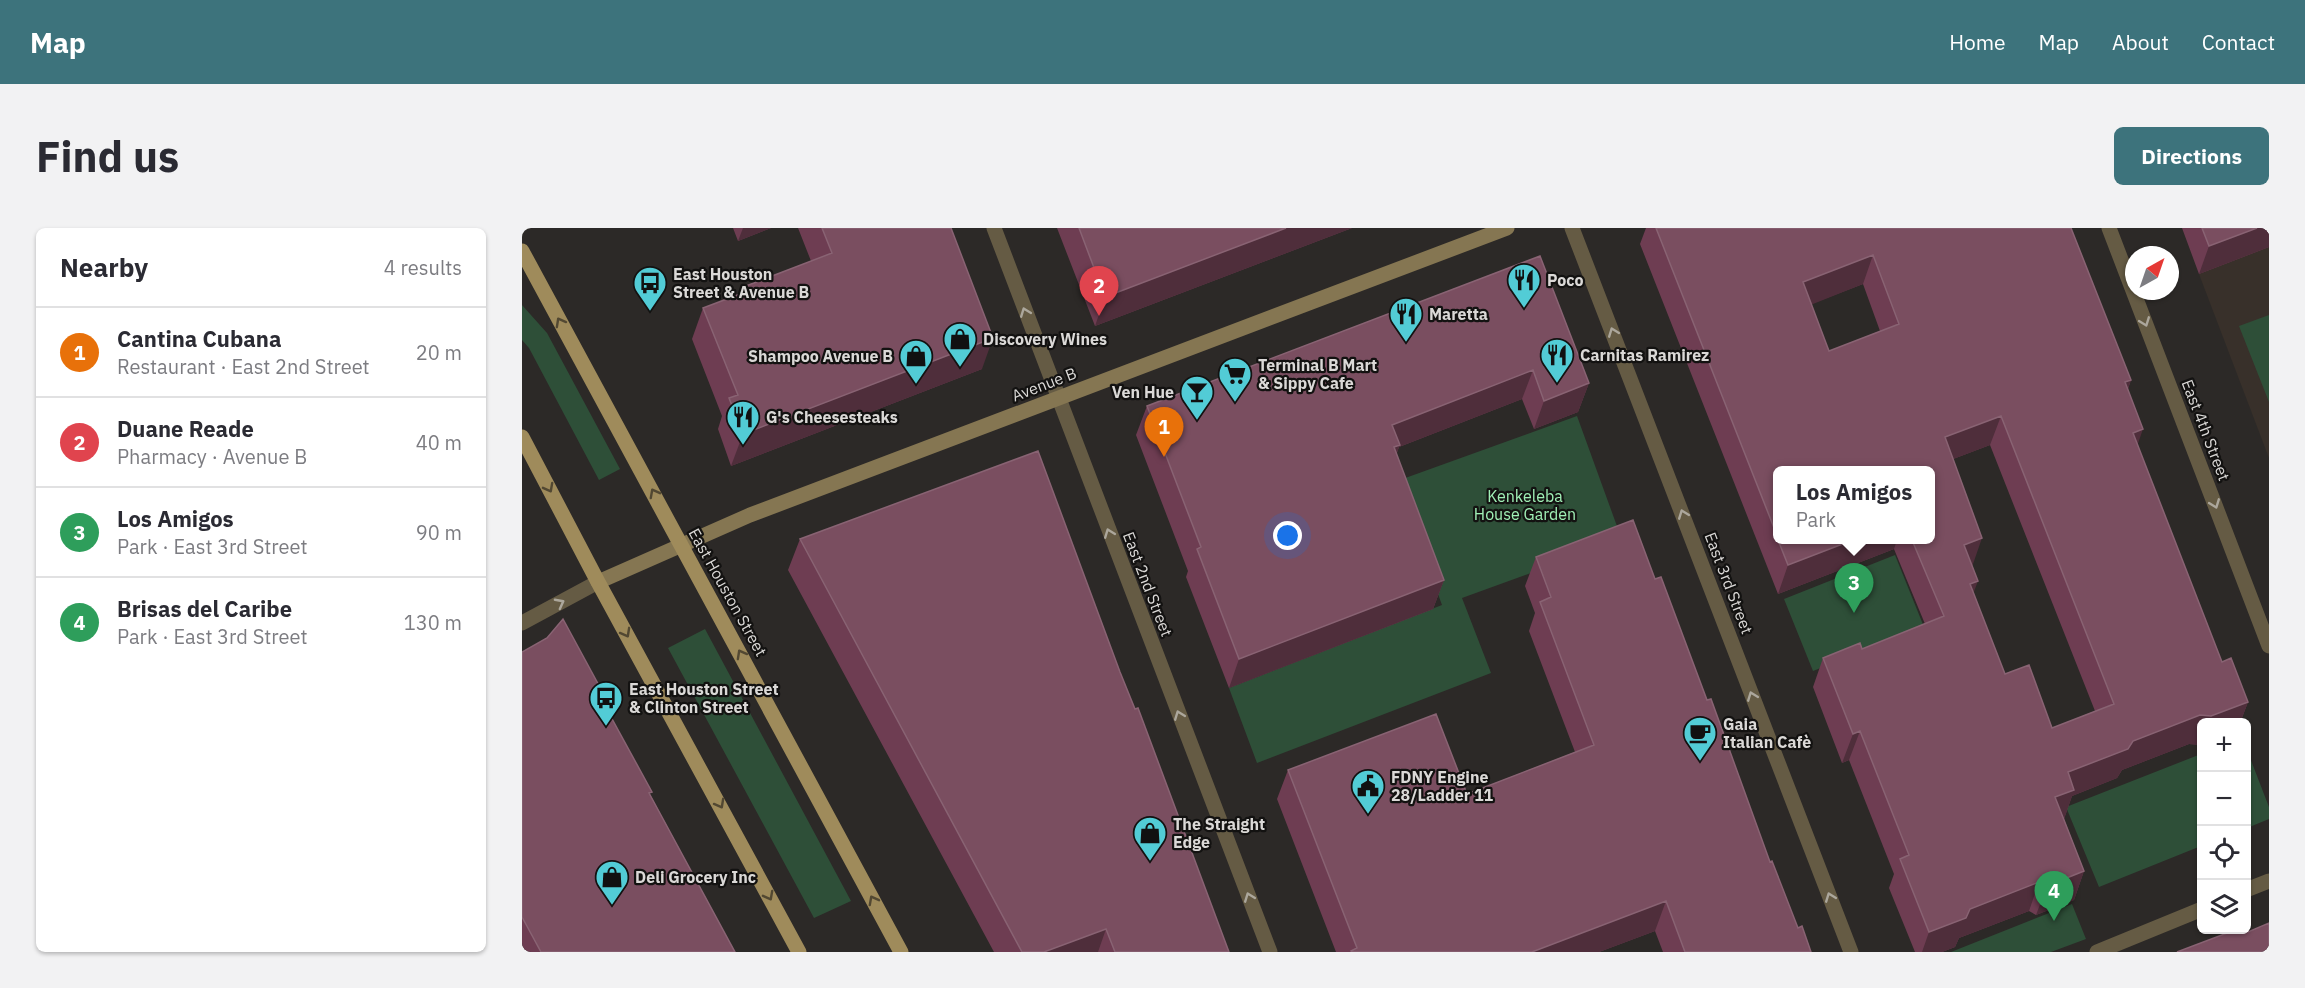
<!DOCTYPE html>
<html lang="en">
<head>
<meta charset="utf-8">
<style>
  :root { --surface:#fff; --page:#f2f2f3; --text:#2b2b33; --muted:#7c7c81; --line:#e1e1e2; --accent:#3d737c }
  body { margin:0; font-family:"IBM Plex Sans",sans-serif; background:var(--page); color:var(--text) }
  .controls { position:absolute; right:18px; bottom:18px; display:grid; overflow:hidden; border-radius:9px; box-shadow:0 2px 4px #0004 }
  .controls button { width:54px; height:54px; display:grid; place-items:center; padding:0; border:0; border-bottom:2px solid var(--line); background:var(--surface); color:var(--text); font:30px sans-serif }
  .compass { position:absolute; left:1603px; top:18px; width:54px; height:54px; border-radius:50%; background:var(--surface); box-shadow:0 2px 4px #0004; rotate:40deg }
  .you { position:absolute; left:766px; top:308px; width:21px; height:21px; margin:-15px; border:4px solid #fff; border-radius:50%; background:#1a73e8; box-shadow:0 0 0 9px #1a73e833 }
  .badge { display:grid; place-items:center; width:39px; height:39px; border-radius:50%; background:var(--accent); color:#fff; font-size:20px; font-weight:700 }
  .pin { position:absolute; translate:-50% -50px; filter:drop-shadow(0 2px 3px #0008) }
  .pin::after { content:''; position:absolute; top:32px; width:21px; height:18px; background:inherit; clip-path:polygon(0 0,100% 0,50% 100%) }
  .popup { position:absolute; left:1251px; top:238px; width:162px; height:78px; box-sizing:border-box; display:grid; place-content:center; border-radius:9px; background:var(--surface); filter:drop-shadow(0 2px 4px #0005); font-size:20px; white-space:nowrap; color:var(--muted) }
  .popup b { font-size:22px; color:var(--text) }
  .popup::after { content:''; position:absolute; left:50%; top:100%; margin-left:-12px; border:12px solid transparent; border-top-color:var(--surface) }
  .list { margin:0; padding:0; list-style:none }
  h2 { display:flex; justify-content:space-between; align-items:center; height:78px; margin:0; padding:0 24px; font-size:26px }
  h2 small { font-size:20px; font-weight:400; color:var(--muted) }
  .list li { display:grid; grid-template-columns:39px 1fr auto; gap:18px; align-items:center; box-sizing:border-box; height:90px; padding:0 24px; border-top:2px solid var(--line) }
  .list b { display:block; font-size:22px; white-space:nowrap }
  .list p { margin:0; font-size:20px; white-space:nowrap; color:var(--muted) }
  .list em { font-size:20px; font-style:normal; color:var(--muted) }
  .icon { flex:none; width:33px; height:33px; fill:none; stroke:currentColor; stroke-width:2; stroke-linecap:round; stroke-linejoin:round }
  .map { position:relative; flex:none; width:1747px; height:724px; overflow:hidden; border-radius:9px }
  header { display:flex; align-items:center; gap:36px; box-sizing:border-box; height:84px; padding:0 30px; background:var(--accent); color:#fff }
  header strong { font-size:28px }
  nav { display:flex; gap:33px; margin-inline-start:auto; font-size:21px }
  .intro { display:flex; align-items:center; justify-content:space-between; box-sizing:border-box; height:144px; padding:0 36px }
  h1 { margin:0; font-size:42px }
  .button { padding:15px 27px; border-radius:9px; background:var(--accent); color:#fff; font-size:21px; font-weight:700 }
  main { display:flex; gap:36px; padding:0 36px }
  aside { flex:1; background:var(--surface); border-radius:9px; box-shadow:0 2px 4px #0004 }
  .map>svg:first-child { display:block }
</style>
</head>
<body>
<header>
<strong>Map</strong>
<nav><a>Home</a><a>Map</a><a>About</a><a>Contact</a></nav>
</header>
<div class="intro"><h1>Find us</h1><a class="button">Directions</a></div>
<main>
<aside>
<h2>Nearby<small>4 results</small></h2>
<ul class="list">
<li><span class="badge" style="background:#e8710a">1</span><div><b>Cantina Cubana</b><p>Restaurant · East 2nd Street</p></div><em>20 m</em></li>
<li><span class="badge" style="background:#e0444e">2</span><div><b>Duane Reade</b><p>Pharmacy · Avenue B</p></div><em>40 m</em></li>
<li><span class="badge" style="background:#2e9e5b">3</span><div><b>Los Amigos</b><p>Park · East 3rd Street</p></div><em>90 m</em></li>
<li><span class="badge" style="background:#2e9e5b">4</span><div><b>Brisas del Caribe</b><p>Park · East 3rd Street</p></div><em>130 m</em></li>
</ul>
</aside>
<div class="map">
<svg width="1747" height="724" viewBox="0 0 1747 724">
  <rect width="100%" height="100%" fill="#2c2927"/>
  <path fill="#38302a" d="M1747,0V230L1677,46Z"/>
  <path fill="#2e4f38" d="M0,77L25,105L98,241L77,252L7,120L0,112Z
    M1747,87V174L1717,98Z
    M1055,188L1100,312L940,370L969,445L735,535L707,460L920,377L875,253Z
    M1373,327L1402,399L1291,443L1262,371Z
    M183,401L329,673L292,690L146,420Z
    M1725,522L1747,579V591L1725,600Z
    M1679,526V618L1577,659L1544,579Z
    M1550,676L1564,711L1529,724H1429Z"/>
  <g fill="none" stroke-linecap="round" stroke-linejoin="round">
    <path stroke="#655b44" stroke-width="15" d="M1724,662L1747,653
      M1575,724L1680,681"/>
    <path stroke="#655b44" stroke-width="15" d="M472,0L748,724
      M1050,0L1329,724
      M1587,0L1747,418
      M0,395L76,354"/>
    <path stroke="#857652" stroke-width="15" d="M76,354L228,287L985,0"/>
    <path stroke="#9f8b5b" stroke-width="15" d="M0,23L379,724
      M0,209L76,354L277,724"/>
  </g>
  <path fill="#6e3d52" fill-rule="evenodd" d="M211,0H249L216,13Z
    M276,0H429L460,141L209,238L196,201L200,188L170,111L181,80L221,65L224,58L289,33Z
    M535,0H830L573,98Z
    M1124,0H1549L1609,152L1606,161L1615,217L1700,434L1726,474L1718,495H1680V517L1667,516L1600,542L1595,550L1550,568L1542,591L1562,643L1552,672L1514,687L1507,683L1437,710L1433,719L1420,724H1393L1367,660L1372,646L1327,532L1320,535L1291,459L1301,430L1340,421L1403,396L1372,321L1256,366L1118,16ZM1341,56L1358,103L1307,123L1289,76ZM1468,217L1573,483L1530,500L1483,446L1451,365L1450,338L1431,231ZM1256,243H1408V312H1256Z
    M1660,0H1747V19L1677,46Z
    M1018,28L1067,155L1056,184L1012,201L1000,171L877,219L874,227L922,352L911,381L707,460L664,349L666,343L614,207L625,178Z
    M278,311L598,444L707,724H472L266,342Z
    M1014,329L1133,351L1185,472L1248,634L1276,700L1289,724H1141L1133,703L1077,724H814L755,571L766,542L945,566L1053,524L1007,403L1013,385L1003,358Z
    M0,424L81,465L79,471L129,568L213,724H0Z"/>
  <path fill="#4f2e3b" d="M221,0H249L216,13Z
    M764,0H830L573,98L583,69Z
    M1735,0H1747V19L1677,46L1687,18Z
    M1351,27L1341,56L1271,84L1281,54Z
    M471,110L460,141L209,238L221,206Z
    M1011,142L1000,171L877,219L868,246L870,197Z
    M1609,152L1598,182L1603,154Z
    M1067,155L1056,184L1012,201L1022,173Z
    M1479,188L1468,217L1413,238L1423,209Z
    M1621,201L1611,230V205Z
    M1460,310L1450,339L1442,317Z
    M1331,312H1375L1372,321L1256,366L1266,337Z
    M922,352L911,381L707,460L717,431Z
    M1456,353L1445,382L1448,356Z
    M1726,474L1718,495H1680V517L1667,516L1600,542L1595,550L1550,568L1542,591L1533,569L1546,544L1611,513L1678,487Z
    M1338,503L1327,532L1320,535L1331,506Z
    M1562,643L1552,672L1514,687L1525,658Z
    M1517,654L1507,683L1437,710L1433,719L1420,724H1400L1407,704L1448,681Z
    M1144,673L1133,703L1077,724H1010Z
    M584,701L576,724H522Z"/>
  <path fill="#7a4e60" stroke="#896373" stroke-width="1.5" fill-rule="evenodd" d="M300,0H429L471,110L221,206L207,170L216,167L181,80L226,63L224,58L310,25Z
    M557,0H764L583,69Z
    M1134,0H1549L1609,152L1603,154L1621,201L1611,205L1700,434L1709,430L1726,474L1689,488L1678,487L1611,513L1606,521L1546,544L1552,562L1533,569L1562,643L1525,658L1517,654L1448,681L1444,690L1407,704L1378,631L1387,627L1338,503L1331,506L1301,430L1338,415L1340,421L1422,388L1390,312H1408V243H1256V310ZM1351,27L1377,96L1307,123L1281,54ZM1479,188L1592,476L1530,500L1507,437L1483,446L1448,356L1456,353L1442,317L1460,310L1423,209Z
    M1680,0H1735L1687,18Z
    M1018,28L1067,155L1022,173L1011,142L870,197L878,217L872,219L922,352L717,431L675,321L679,319L625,178Z
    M516,223L598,444L613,481L616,480L707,724H593L584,701L522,724H500L278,311Z
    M1111,292L1133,351L1139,349L1185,472L1189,471L1248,634L1250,633L1276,700L1280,698L1289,724H1163L1144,673L1010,724H830L829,723L835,720L766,542L914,486L945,566L1072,517L1018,374L1029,369L1014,329Z
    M1256,312H1331L1266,337Z
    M41,391L81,465L77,467L130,564L127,565L213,724H19L0,689V424L25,410Z
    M1747,695V724H1655L1713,702H1725V700L1726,704Z"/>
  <defs><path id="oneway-chevron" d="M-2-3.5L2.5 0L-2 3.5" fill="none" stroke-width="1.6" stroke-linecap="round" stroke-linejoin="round" transform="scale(1.5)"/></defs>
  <g stroke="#aca79c">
    <use href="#oneway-chevron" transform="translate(503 84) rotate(-111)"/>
    <use href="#oneway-chevron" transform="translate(1623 94) rotate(69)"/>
    <use href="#oneway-chevron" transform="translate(1091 104) rotate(-111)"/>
    <use href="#oneway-chevron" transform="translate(1693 276) rotate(69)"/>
    <use href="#oneway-chevron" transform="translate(1161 286) rotate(-111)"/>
    <use href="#oneway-chevron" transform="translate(587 305) rotate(-111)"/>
    <use href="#oneway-chevron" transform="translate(38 375) rotate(-28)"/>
    <use href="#oneway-chevron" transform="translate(1230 468) rotate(-111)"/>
    <use href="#oneway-chevron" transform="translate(657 487) rotate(-111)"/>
    <use href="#oneway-chevron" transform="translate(727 669) rotate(-111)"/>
    <use href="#oneway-chevron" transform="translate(1308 669) rotate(-111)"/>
  </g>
  <g stroke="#524832">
    <use href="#oneway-chevron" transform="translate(38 94) rotate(-119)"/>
    <use href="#oneway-chevron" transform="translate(27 260) rotate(62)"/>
    <use href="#oneway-chevron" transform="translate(132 265) rotate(-118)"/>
    <use href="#oneway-chevron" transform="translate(104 405) rotate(61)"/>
    <use href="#oneway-chevron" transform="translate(219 426) rotate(-119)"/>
    <use href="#oneway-chevron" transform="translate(198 576) rotate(61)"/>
    <use href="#oneway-chevron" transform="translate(247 668) rotate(62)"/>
    <use href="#oneway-chevron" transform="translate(351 672) rotate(-118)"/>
  </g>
  <defs>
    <g id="restaurant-pin" transform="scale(1.725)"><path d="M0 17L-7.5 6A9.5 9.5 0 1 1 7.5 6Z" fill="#52ccd6" stroke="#131211"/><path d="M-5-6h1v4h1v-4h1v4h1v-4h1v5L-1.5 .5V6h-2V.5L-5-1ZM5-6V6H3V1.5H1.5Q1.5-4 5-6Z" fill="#111"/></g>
    <g id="bus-pin" transform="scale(1.725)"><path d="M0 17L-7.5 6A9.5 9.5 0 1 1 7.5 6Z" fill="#52ccd6" stroke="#131211"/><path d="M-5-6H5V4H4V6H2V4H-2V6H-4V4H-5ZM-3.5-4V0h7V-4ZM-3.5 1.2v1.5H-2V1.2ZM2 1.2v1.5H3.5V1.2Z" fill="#111"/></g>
    <g id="shop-pin" transform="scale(1.725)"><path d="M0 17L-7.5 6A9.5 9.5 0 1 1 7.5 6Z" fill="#52ccd6" stroke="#131211"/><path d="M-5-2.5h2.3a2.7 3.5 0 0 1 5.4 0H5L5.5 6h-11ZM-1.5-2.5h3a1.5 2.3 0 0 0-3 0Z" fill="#111"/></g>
    <g id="supermarket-pin" transform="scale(1.725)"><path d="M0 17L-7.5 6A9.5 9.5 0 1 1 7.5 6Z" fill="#52ccd6" stroke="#131211"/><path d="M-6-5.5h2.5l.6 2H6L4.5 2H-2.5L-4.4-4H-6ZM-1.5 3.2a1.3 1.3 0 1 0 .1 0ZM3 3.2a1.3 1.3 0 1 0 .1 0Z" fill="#111"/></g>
    <g id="bar-pin" transform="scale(1.725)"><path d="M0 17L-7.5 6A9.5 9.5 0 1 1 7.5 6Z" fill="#52ccd6" stroke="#131211"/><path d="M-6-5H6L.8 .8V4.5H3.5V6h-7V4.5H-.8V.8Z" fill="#111"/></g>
    <g id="cafe-pin" transform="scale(1.725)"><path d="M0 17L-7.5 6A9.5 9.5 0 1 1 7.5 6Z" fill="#52ccd6" stroke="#131211"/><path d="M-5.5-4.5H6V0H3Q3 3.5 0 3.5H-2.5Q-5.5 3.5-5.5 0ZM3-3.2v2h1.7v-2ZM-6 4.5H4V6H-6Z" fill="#111"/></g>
    <g id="civic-pin" transform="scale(1.725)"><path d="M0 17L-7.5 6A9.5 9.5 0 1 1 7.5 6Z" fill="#52ccd6" stroke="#131211"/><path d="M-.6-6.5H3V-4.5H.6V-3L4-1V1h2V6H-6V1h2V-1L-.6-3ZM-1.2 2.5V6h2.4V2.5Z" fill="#111"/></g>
  </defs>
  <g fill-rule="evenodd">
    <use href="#restaurant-pin" x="1002" y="52"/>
    <use href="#bus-pin" x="128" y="55"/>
    <use href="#restaurant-pin" x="884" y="86"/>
    <use href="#shop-pin" x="438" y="111"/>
    <use href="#restaurant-pin" x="1035" y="127"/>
    <use href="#shop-pin" x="394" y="128"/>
    <use href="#supermarket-pin" x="713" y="146"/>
    <use href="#bar-pin" x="675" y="164"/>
    <use href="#restaurant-pin" x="221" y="189"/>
    <use href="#bus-pin" x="84" y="470"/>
    <use href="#cafe-pin" x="1178" y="505"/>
    <use href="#civic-pin" x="846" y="558"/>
    <use href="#shop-pin" x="628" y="605"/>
    <use href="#shop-pin" x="90" y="649"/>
  </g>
  <g text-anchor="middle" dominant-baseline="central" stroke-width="4.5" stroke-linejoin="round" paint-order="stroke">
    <g font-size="16" font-weight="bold" fill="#dbd9d7" stroke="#131211" text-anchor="start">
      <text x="151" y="46">East Houston<tspan x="151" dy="18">Street &amp; Avenue B</tspan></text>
      <text x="1025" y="52">Poco</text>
      <text x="907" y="86">Maretta</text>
      <text x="461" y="111">Discovery Wines</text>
      <text x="1058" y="127">Carnitas Ramirez</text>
      <text x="371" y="128" text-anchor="end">Shampoo Avenue B</text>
      <text x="736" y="137">Terminal B Mart<tspan x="736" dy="18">&amp; Sippy Cafe</tspan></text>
      <text x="652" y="164" text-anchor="end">Ven Hue</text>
      <text x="244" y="189">G's Cheesesteaks</text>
      <text x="107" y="461">East Houston Street<tspan x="107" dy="18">&amp; Clinton Street</tspan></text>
      <text x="1201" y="496">Gaia<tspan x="1201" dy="18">Italian Cafè</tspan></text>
      <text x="869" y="549">FDNY Engine<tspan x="869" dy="18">28/Ladder 11</tspan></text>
      <text x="651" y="596">The Straight<tspan x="651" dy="18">Edge</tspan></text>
      <text x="113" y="649">Deli Grocery Inc</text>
    </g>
    <g font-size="16" fill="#dbd9d7" stroke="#131211">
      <text transform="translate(522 156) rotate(-21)">Avenue B</text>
      <text transform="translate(1684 202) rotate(69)">East 4th Street</text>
      <text transform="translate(1207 355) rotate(69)">East 3rd Street</text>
      <text transform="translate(626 356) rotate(69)">East 2nd Street</text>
      <text transform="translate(206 364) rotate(61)">East Houston Street</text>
    </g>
    <g font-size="16" fill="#a0f0b6" stroke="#131211">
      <text x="1003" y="268">Kenkeleba<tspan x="1003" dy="18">House Garden</tspan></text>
    </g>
  </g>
</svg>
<div class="controls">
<button>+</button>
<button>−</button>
<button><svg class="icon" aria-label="locate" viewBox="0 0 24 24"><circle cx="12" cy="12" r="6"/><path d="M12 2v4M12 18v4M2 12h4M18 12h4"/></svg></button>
<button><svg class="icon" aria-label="layers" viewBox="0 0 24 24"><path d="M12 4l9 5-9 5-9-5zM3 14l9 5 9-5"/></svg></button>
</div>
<svg class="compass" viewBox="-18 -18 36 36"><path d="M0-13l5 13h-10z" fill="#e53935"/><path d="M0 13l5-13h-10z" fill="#7c7c81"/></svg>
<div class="you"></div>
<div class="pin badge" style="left:642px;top:229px;background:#e8710a">1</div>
<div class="pin badge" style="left:577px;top:88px;background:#e0444e">2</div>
<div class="pin badge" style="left:1332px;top:385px;background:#2e9e5b">3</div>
<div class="popup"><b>Los Amigos</b>Park</div>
<div class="pin badge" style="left:1532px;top:693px;background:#2e9e5b">4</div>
</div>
</main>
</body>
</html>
